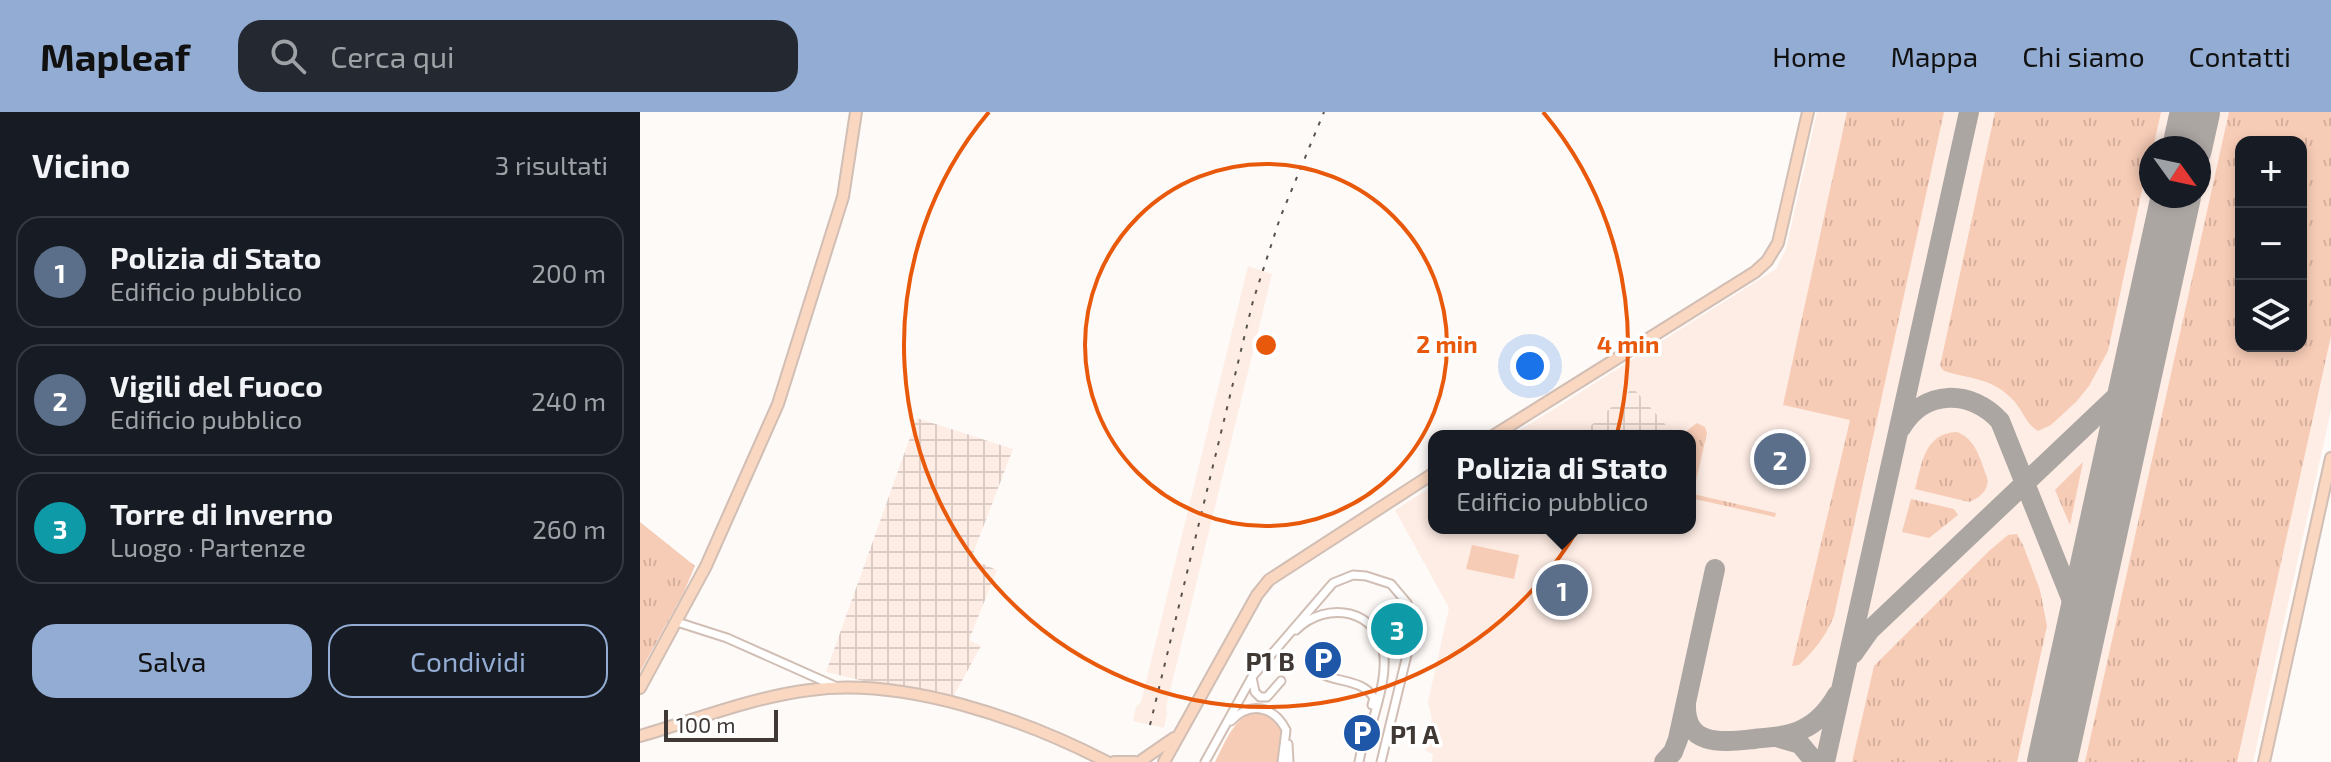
<!DOCTYPE html>
<html lang="it">
<head>
<meta charset="utf-8">
<style>
  :root { --surface:#171b24; --page:#242831; --text:#f1f3f6; --muted:#9ea1a6; --line:#363941; --accent:#92acd3 }
  body { margin:0; font-family:"Exo 2",sans-serif; background:var(--page); color:var(--text) }
  .controls { position:absolute; right:24px; top:24px; display:grid; overflow:hidden; border-radius:16px; box-shadow:0 4px 12px #0003 }
  .controls button { width:72px; height:72px; display:grid; place-items:center; padding:0; border:0; border-bottom:2px solid var(--line); background:var(--surface); color:var(--text); font:40px sans-serif }
  .compass { position:absolute; left:1499px; top:24px; width:72px; height:72px; border-radius:50%; background:var(--surface); box-shadow:0 4px 12px #0003; rotate:123deg }
  .scale { position:absolute; left:24px; bottom:20px; width:114px; box-sizing:border-box; padding-left:8px; border:4px solid #403834; border-top:0; font-size:22px; line-height:28px; white-space:nowrap; color:#403834; -webkit-text-stroke:6px #fff; paint-order:stroke }
  .you { position:absolute; left:890px; top:254px; width:28px; height:28px; margin:-20px; border:6px solid #fff; border-radius:50%; background:#1a73e8; box-shadow:0 0 0 12px #1a73e833 }
  .badge { display:grid; place-items:center; width:52px; height:52px; border-radius:50%; background:var(--accent); color:#fff; font-size:26px; font-weight:700 }
  .pin { position:absolute; translate:-50% -50%; border:4px solid #fff; box-shadow:0 2px 8px #0006 }
  .popup { position:absolute; left:788px; top:318px; width:268px; height:104px; box-sizing:border-box; display:grid; place-content:center; border-radius:16px; background:var(--surface); filter:drop-shadow(0 2px 6px #0005); font-size:26px; white-space:nowrap; color:var(--muted) }
  .popup b { font-size:30px; color:var(--text) }
  .popup::after { content:''; position:absolute; left:50%; top:100%; margin-left:-16px; border:16px solid transparent; border-top-color:var(--surface) }
  .list { margin:0; padding:0; list-style:none }
  h2 { display:flex; justify-content:space-between; align-items:center; height:104px; margin:0; padding:0 32px; font-size:34px }
  h2 small { font-size:26px; font-weight:400; color:var(--muted) }
  .list li { display:grid; grid-template-columns:52px 1fr auto; gap:24px; align-items:center; box-sizing:border-box; height:112px; margin:0 16px 16px; padding:0 16px; border:2px solid var(--line); border-radius:24px }
  .list b { display:block; font-size:30px; white-space:nowrap }
  .list p { margin:0; font-size:26px; white-space:nowrap; color:var(--muted) }
  .list em { font-size:26px; font-style:normal; color:var(--muted) }
  .actions { display:flex; gap:16px; padding:24px 32px }
  .actions a { flex:1; padding:18px 0; border:2px solid var(--accent); border-radius:24px; text-align:center; font-size:28px; color:var(--accent) }
  .actions .main { background:var(--accent); color:#111 }
  .icon { flex:none; width:44px; height:44px; fill:none; stroke:currentColor; stroke-width:2; stroke-linecap:round; stroke-linejoin:round }
  .map { position:relative; flex:none; width:1691px; height:650px; overflow:hidden }
  header { display:flex; align-items:center; gap:48px; box-sizing:border-box; height:112px; padding:0 40px; background:var(--accent); color:#111 }
  header strong { font-size:38px }
  nav { display:flex; gap:44px; margin-inline-start:auto; font-size:28px }
  .search { width:560px; height:72px; background:var(--page); display:flex; align-items:center; gap:20px; box-sizing:border-box; padding:0 28px; border-radius:24px; color:var(--muted); font-size:30px }
  main { display:flex }
  aside { flex:1; background:var(--surface) }
  .map>svg:first-child { display:block }
</style>
</head>
<body>
<header>
<strong>Mapleaf</strong>
<div class="search"><svg class="icon" aria-label="search" viewBox="0 0 24 24"><circle cx="10" cy="10" r="6"/><path d="M15 15l6 6"/></svg>Cerca qui</div>
<nav><a>Home</a><a>Mappa</a><a>Chi siamo</a><a>Contatti</a></nav>
</header>
<main>
<aside>
<h2>Vicino<small>3 risultati</small></h2>
<ul class="list">
<li><span class="badge" style="background:#5c6f8a">1</span><div><b>Polizia di Stato</b><p>Edificio pubblico</p></div><em>200 m</em></li>
<li><span class="badge" style="background:#5c6f8a">2</span><div><b>Vigili del Fuoco</b><p>Edificio pubblico</p></div><em>240 m</em></li>
<li><span class="badge" style="background:#0f9aa8">3</span><div><b>Torre di Inverno</b><p>Luogo · Partenze</p></div><em>260 m</em></li>
</ul>
<div class="actions"><a class="main">Salva</a><a>Condividi</a></div>
</aside>
<div class="map">
<svg width="1691" height="650" viewBox="0 0 1691 650">
  <defs>
    <pattern id="industrial-grid" width="8" height="8" patternUnits="userSpaceOnUse" patternTransform="scale(2)"><rect width="8" height="8" fill="#feede5"/><path d="M0 4h8M4 0v8" fill="none" stroke="#dbccc5"/></pattern>
    <pattern id="grass-tufts" width="24" height="20" patternUnits="userSpaceOnUse" patternTransform="scale(2)"><rect width="24" height="20" fill="#f7ccb6"/><path d="M3 7l-1-3M5 7V3M7 7l1-3M15 17l-1-3M17 17v-4M19 17l1-3" fill="none" stroke="#d5b09d"/></pattern>
  </defs>
  <rect width="100%" height="100%" fill="#fefaf8"/>
  <path fill="#feede5" fill-rule="evenodd" d="M1177,0H1691V298L1613,650H792L793,642L786,639L785,634L792,608L788,590L809,496L755,398L794,373V416H1050V324H871L1136,157L1146,137ZM1601,30H1661V234H1601ZM1511,36H1559V84H1511Z
    M608,154L632,162L526,595L527,602L524,616L493,609L496,595L501,590Z"/>
  <path fill="url(#industrial-grid)" d="M993,276L1032,320L1027,324H950L946,318Z
    M277,306L373,337L331,447L357,458L329,528L341,534L313,585L245,574L186,560Z"/>
  <path fill="url(#grass-tufts)" fill-rule="evenodd" d="M1207,0H1304L1194,504C1186,524 1174,539 1159,553L1152,554L1210,308L1143,293Z
    M1355,0H1521L1513,36H1511L1468,239L1449,274L1437,289L1411,313L1398,319C1386,312 1383,299 1374,289C1352,265 1332,268 1304,259L1300,254Z
    M1589,0H1691V224L1597,650H1445ZM1601,30H1661V234H1601Z
    M1057,311L1065,315L1067,321L1053,382L1136,401L1135,405L1050,386V324H1040Z
    M1317,320C1336,327 1340,347 1347,365C1350,377 1340,386 1329,390L1275,377C1282,352 1284,321 1317,320Z
    M1443,350L1430,413L1415,378Z
    M1271,387L1314,397L1318,403L1289,426L1262,420Z
    M0,410L55,454L44,480L0,560Z
    M1377,422L1383,433L1400,478L1407,514L1377,650H1212L1234,554L1349,439L1368,423Z"/>
  <path fill="#f7ccb6" d="M832,433L879,443L874,467L826,457Z
    M617,599L635,606L643,619L638,650H575C585,631 594,604 617,599Z"/>
  <g fill="none" stroke-linecap="round" stroke-linejoin="round">
    <path stroke="#aca6a3" stroke-width="20" d="M1456,304L1473,303L1480,309L1483,325
      M1261,316C1284,277 1331,277 1360,309L1435,496L1439,517L1438,532
      M1422,462L1439,469L1448,465L1455,455
      M1213,542L1230,518L1479,282L1489,272L1500,249
      M1046,591C1044,636 1084,630 1114,627C1130,625 1148,625 1163,617C1178,610 1189,597 1197,583
      M1136,625L1160,632L1175,650
      M1024,650L1033,640L1038,627L1075,457
      M1185,650L1329,0"/>
    <path stroke="#aca6a3" stroke-width="50" d="M1547,36L1555,0
      M1412,650L1536,84"/>
    <g stroke="#d1beb4" stroke-width="11">
      <path id="street" d="M37,510L87,526L197,575
        M656,518C686,488 740,496 744,545C746,572 733,604 727,631
        M675,558C693,572 721,565 734,586L732,593
        M612,565L615,580L620,585H627L641,569
        M591,609C610,589 634,594 646,618L642,650
        M648,632L649,650
        M565,650L612,565L693,471L713,463L726,464L751,472L767,491L773,506L772,522L741,650
        M719,650L724,625"/>
    </g>
    <g stroke="#d1beb4" stroke-width="14">
      <path id="secondary" d="M853,324L1115,160L1127,149L1138,131L1168,0
        M0,576L66,454L138,292L203,85L216,0
        M0,624C55,608 113,585 170,578C265,565 384,607 467,650
        M502,648L534,626
        M474,650H495
        M524,650L617,483L629,468L794,361
        M1624,650L1691,346"/>
    </g>
    <use href="#street" stroke="#fff" stroke-width="7"/>
    <use href="#secondary" stroke="#fad7c0" stroke-width="10"/>
    <path stroke="#59524e" stroke-width="2" stroke-dasharray="4 8" stroke-linecap="butt" d="M510,613L613,189L640,106L684,0"/>
  </g>
  <g fill="none" stroke="#e8590c" stroke-width="4">
    <circle cx="626" cy="233" r="181"/>
    <path d="M903 0A362 362 0 1 1 349 0"/>
  </g>
  <defs>
    <g id="parking-disc" transform="scale(2)"><circle r="9.5" fill="#1e56a8" stroke="#fff"/><path d="M-3.5-5.5H1a3.5 3.5 0 0 1 0 7H-1V5.5H-3.5ZM-1-3.4V-.6H.8a1.4 1.4 0 0 0 0-2.8Z" fill="#fff"/></g>
  </defs>
  <g fill-rule="evenodd">
    <use href="#parking-disc" x="683" y="548"/>
    <use href="#parking-disc" x="722" y="621"/>
  </g>
  <g text-anchor="middle" dominant-baseline="central" stroke-width="7" stroke-linejoin="round" paint-order="stroke">
    <g font-size="26" font-weight="bold" fill="#403834" stroke="#fff" text-anchor="end">
      <text x="655" y="548">P1 B</text>
      <text x="750" y="621" text-anchor="start">P1 A</text>
    </g>
  </g>
  <circle cx="626" cy="233" r="12" fill="#e8590c" stroke="#fff" stroke-width="4"/>
  <g font-size="24" text-anchor="middle" font-weight="bold" fill="#e8590c" stroke="#fff" stroke-width="7" stroke-linejoin="round" paint-order="stroke">
    <text x="807" y="241">2 min</text>
    <text x="988" y="241">4 min</text>
  </g>
</svg>
<div class="controls">
<button>+</button>
<button>−</button>
<button><svg class="icon" aria-label="layers" viewBox="0 0 24 24"><path d="M12 4l9 5-9 5-9-5zM3 14l9 5 9-5"/></svg></button>
</div>
<svg class="compass" viewBox="-18 -18 36 36"><path d="M0-13l5 13h-10z" fill="#e53935"/><path d="M0 13l5-13h-10z" fill="#9ea1a6"/></svg>
<div class="scale">100 m</div>
<div class="you"></div>
<div class="pin badge" style="left:922px;top:478px;background:#5c6f8a">1</div>
<div class="popup"><b>Polizia di Stato</b>Edificio pubblico</div>
<div class="pin badge" style="left:1140px;top:347px;background:#5c6f8a">2</div>
<div class="pin badge" style="left:757px;top:517px;background:#0f9aa8">3</div>
</div>
</main>
</body>
</html>
